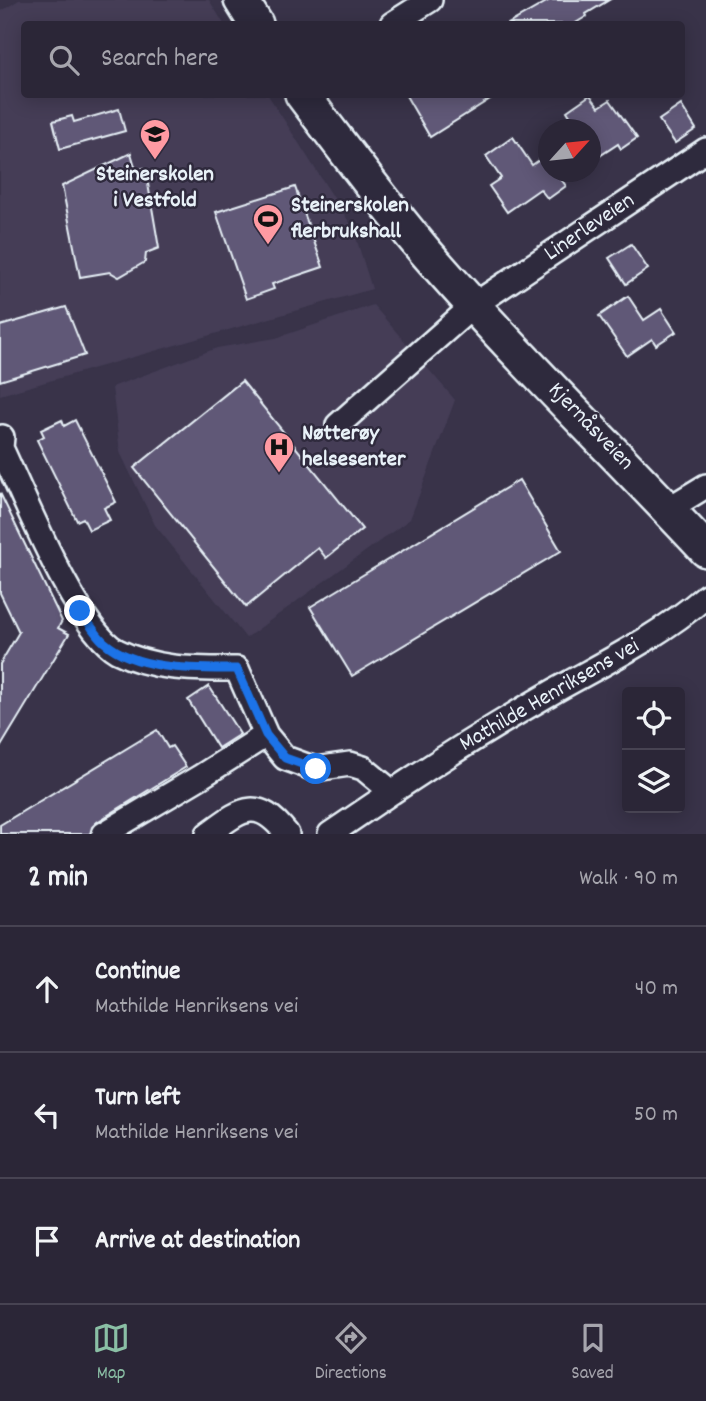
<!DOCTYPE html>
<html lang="en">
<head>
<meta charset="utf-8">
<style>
  :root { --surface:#2b2637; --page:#332e3f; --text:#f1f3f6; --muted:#a6a5ad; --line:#474352; --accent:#8abfa5 }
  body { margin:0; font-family:Dekko,sans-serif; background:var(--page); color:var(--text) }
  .controls { position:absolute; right:21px; bottom:21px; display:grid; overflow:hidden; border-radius:7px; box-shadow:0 4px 18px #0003 }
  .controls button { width:63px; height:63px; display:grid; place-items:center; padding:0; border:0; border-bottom:2px solid var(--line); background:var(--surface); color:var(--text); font:35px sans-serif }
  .compass { position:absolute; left:538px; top:119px; width:63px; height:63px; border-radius:50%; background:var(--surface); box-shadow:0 4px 18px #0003; rotate:63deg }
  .stop { position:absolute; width:21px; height:21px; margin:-16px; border:5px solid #1a73e8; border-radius:50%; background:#fff }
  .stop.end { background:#1a73e8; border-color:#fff; box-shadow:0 2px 7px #0008 }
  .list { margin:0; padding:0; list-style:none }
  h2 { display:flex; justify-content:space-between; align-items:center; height:91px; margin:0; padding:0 28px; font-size:30px }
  h2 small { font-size:23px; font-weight:400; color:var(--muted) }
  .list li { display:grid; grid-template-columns:46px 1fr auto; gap:21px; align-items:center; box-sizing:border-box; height:126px; padding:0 28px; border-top:2px solid var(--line) }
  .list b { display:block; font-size:26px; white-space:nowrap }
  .list p { margin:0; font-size:23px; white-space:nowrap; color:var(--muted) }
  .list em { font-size:23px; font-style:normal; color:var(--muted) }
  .icon { flex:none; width:38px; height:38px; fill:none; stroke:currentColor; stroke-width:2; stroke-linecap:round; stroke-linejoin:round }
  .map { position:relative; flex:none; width:706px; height:834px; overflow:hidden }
  .search { position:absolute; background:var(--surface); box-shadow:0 4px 18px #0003; left:21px; right:21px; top:21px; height:77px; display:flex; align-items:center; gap:18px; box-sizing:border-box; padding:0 24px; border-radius:7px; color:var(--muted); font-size:26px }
  .sheet { height:469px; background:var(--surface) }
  nav { display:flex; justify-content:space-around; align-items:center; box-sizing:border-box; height:98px; border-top:2px solid var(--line); background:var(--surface); font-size:19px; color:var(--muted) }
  nav a { display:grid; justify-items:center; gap:4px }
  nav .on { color:var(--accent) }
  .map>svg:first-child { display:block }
</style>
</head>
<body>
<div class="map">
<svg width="706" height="834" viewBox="0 0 706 834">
  <rect width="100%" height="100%" fill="#393349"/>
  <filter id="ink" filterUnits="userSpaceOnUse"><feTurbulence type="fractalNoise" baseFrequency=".0143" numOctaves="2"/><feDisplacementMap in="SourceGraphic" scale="14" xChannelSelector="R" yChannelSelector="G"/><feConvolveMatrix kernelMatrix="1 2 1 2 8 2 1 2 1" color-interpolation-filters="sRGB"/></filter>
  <g filter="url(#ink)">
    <path fill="#453e57" d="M19,0H209L224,24H24V94L268,95L353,228L372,289L0,395V12Z
      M373,305L455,400L410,519L246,638L155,525L120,452L112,387L217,348L276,338Z"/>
    <path fill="#615977" stroke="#e8f1f8" stroke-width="2" d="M550,0H609L586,14L587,16L574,24H508Z
      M405,94H498L430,137Z
      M590,95L599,107L610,100L637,138L621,149L618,144L598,157L591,146V130H579L567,111Z
      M681,105L696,129L675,143L659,120Z
      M119,109L125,131L60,149L53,121L72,116L74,122Z
      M513,137L532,165L545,156L549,161V172H556L566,186L548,199L540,189L507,212L489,186L501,178L486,156Z
      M131,153L136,170L144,168L147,178L159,248L146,253L145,262L119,277L110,272L80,277L62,186Z
      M295,187L323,267L272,284L274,289L246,299L216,212Z
      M631,244L648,269L626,284L609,258Z
      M628,296L644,320L661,309L676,332L656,345L652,339L627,356L599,316Z
      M66,307L85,355L0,381V326Z
      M242,381L362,529L326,558L318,548L246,607L134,468Z
      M62,420L64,426L75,420L116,502L104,508L110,520L89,530L83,518L77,521L37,440L44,436L41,430Z
      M519,480L561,551L352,676L310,607Z
      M0,493L62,621L58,628L69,634L0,748V664L19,632L0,593Z
      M209,686L240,734L218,748L188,700Z
      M157,730L168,748L172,746L186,767L97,822L92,827L90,834H0V825Z"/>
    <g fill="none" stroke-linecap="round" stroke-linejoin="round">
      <g stroke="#e8f1f8" stroke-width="28">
        <path id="minor" d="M392,24L430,0
          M338,425L474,305L706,150
          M2,437L1,448C22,492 77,630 117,651C154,670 196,669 237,669L266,735
          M666,507L678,503L706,486
          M104,834L200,777L266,735L285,758L315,769L350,764L363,768L392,792C446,756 500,722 556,690C608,661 661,635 706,596
          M208,834C241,810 256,795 287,834
          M330,834L392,792"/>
      </g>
      <g stroke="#e8f1f8" stroke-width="38">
        <path id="secondary" d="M241,0L256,24
          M302,94C342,147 381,199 423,249C513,353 612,449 706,550"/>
      </g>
      <use href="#minor" stroke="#2f2a3d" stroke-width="23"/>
      <use href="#secondary" stroke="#2f2a3d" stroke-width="33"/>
    </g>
  </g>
  <g fill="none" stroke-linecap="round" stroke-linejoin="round" filter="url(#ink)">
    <path stroke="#1a73e8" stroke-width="9" d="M80,611C88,621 95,634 104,642C137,671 196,669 237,669L266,735L285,758L316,769"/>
  </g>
  <defs>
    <g id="school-pin" transform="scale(1.575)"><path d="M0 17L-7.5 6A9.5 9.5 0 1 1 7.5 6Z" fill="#ff9aa2" stroke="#2f2a3d"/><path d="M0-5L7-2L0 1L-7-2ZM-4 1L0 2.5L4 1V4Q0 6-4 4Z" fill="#111"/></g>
    <g id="stadium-pin" transform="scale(1.575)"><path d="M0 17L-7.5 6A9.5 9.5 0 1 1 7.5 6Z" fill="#ff9aa2" stroke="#2f2a3d"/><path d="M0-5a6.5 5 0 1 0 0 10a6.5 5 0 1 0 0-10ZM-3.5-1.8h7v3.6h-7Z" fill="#111"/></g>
    <g id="hospital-pin" transform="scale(1.575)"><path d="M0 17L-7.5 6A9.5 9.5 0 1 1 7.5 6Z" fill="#ff9aa2" stroke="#2f2a3d"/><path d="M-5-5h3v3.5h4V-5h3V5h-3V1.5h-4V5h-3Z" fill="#111"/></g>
  </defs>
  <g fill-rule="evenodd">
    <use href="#school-pin" x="155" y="134"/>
    <use href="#stadium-pin" x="268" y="219"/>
    <use href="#hospital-pin" x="279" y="447"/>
  </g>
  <g text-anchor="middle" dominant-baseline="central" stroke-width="5" stroke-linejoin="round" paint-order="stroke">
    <g font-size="23" font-weight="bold" fill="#e8f1f8" stroke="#2f2a3d" text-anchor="start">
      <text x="155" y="175" text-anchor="middle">Steinerskolen<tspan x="155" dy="26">i Vestfold</tspan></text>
      <text x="291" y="206">Steinerskolen<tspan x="291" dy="26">flerbrukshall</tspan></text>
      <text x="302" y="434">Nøtterøy<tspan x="302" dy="26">helsesenter</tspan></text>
    </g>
    <g font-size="23" fill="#e8f1f8" stroke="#2f2a3d">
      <text transform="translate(590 228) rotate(-34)">Linerleveien</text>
      <text transform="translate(590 427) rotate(46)">Kjernåsveien</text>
      <text transform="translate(550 696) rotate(-30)">Mathilde Henriksens vei</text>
    </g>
  </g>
</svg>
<div class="controls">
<button><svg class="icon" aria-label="locate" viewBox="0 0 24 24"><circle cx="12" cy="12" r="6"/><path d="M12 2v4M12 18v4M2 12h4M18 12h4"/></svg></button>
<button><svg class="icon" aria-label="layers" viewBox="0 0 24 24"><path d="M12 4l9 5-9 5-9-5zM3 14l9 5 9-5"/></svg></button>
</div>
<svg class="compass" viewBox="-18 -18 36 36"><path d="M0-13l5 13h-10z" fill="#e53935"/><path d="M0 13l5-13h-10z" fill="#a6a5ad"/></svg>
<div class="stop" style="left:316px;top:769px"></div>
<div class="stop end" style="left:80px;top:611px"></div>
<div class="search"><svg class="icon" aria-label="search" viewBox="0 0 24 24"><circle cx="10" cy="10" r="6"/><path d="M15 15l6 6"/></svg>Search here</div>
</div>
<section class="sheet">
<h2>2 min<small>Walk · 90 m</small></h2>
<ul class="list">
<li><svg class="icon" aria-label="ahead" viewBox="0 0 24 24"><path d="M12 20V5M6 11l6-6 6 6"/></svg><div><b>Continue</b><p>Mathilde Henriksens vei</p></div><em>40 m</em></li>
<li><svg class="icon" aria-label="left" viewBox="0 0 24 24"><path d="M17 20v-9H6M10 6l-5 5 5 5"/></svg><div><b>Turn left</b><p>Mathilde Henriksens vei</p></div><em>50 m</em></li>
<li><svg class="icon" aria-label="arrive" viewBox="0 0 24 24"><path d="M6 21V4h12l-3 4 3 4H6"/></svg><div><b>Arrive at destination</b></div></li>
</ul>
</section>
<nav>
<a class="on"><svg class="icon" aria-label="map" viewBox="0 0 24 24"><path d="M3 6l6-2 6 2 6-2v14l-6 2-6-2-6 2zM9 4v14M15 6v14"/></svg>Map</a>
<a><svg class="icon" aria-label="directions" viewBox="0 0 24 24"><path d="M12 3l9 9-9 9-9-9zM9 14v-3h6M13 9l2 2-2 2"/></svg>Directions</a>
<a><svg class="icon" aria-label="saved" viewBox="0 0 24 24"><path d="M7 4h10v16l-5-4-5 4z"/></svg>Saved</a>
</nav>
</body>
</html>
